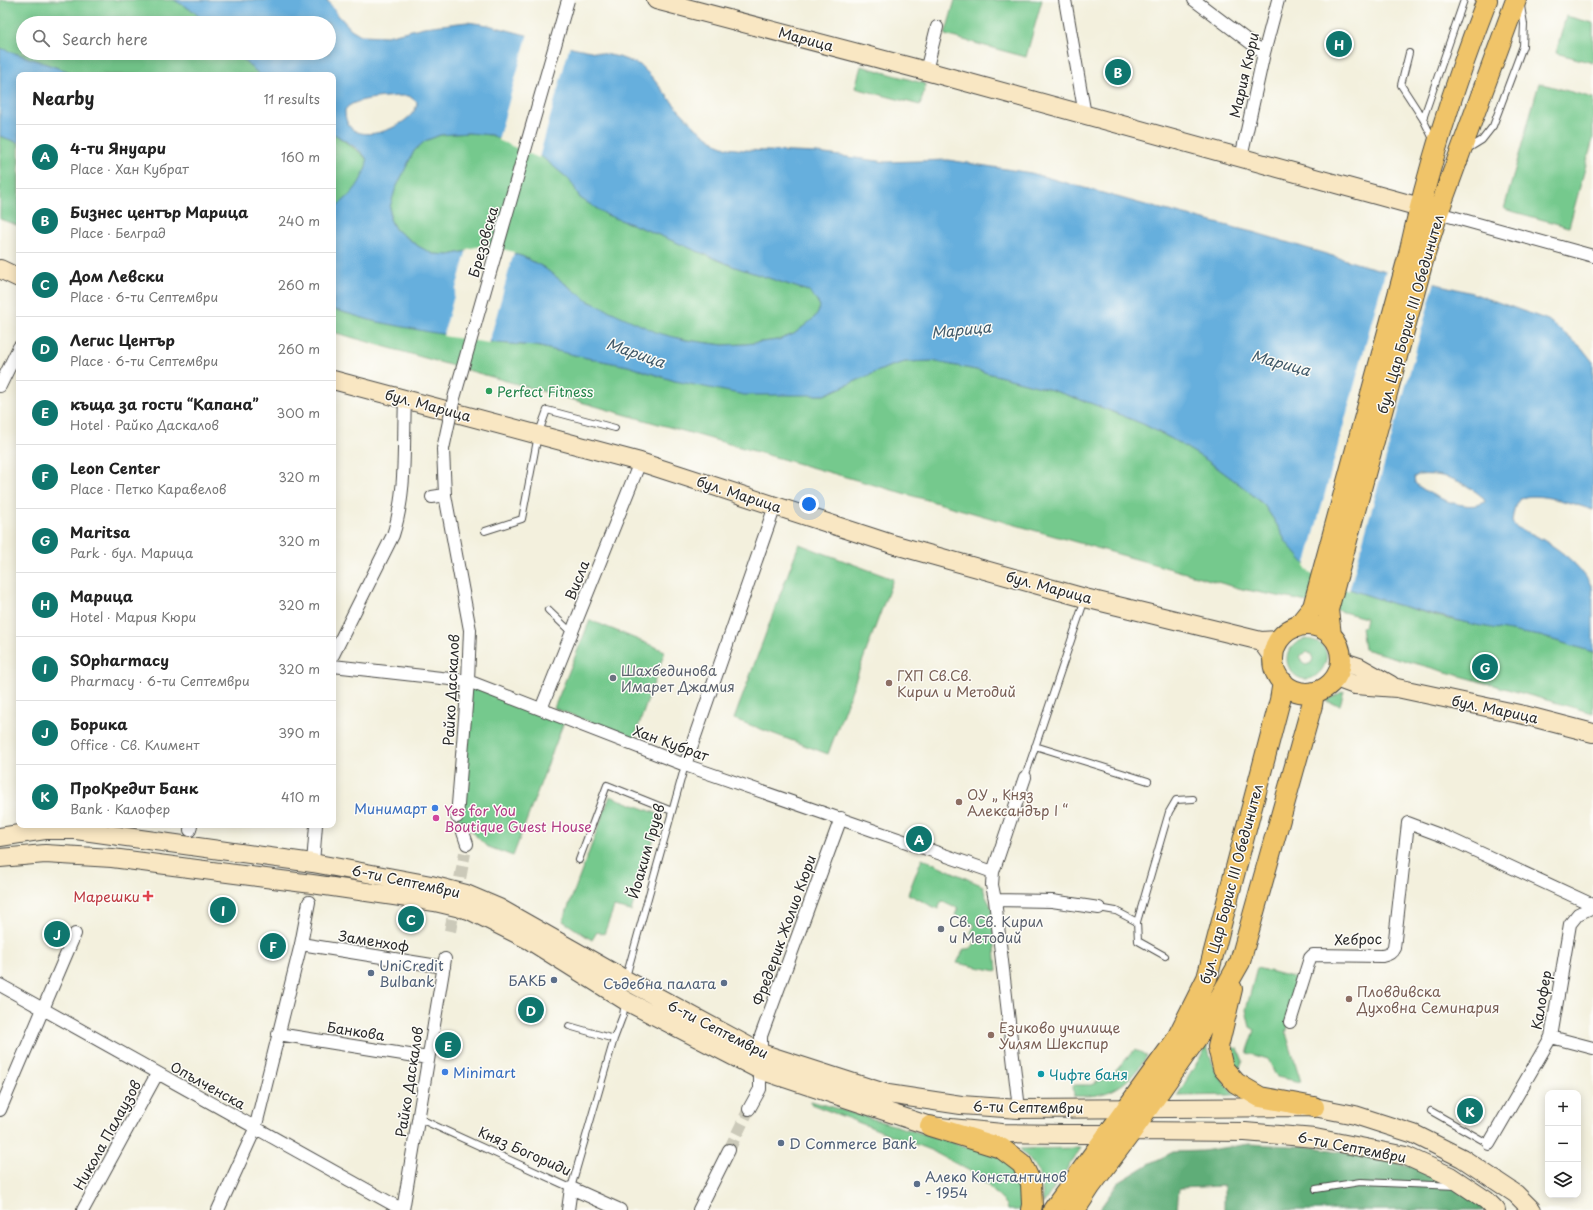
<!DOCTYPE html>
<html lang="en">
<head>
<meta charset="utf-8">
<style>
  :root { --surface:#fff; --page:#f6f6f6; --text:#222; --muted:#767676; --line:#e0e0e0; --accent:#0f766e }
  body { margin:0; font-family:"Playpen Sans",sans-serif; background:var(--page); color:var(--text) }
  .controls { position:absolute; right:12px; bottom:12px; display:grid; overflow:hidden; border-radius:8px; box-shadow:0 2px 10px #0003 }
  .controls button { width:36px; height:36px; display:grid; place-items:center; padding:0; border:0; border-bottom:1px solid var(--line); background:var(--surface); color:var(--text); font:20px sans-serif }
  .you { position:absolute; left:809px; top:504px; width:14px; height:14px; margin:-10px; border:3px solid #fff; border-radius:50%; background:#1a73e8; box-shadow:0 0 0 6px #1a73e833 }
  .badge { display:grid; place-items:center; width:26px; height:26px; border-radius:50%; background:var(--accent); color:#fff; font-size:13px; font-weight:700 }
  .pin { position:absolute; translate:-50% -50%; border:2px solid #fff; box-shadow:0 1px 4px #0006 }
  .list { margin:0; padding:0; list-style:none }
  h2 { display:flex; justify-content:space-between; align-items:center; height:52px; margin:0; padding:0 16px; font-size:17px }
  h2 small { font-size:13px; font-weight:400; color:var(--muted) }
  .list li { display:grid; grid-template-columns:26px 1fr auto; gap:12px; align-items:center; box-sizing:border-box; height:64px; padding:0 16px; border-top:1px solid var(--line) }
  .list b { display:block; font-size:15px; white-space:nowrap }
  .list p { margin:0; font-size:13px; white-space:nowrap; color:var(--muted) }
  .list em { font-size:13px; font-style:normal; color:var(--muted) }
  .icon { flex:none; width:22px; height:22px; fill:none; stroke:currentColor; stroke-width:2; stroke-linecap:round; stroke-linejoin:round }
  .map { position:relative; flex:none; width:1593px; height:1210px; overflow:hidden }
  .search { position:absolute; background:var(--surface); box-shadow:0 2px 10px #0003; left:16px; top:16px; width:320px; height:44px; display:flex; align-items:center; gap:10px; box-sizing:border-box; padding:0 14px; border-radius:22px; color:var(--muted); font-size:15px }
  .panel { position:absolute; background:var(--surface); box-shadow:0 2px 10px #0003; left:16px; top:72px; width:320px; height:756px; border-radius:8px }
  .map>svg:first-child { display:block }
</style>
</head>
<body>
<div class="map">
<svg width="1593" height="1210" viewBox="0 0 1593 1210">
  <rect width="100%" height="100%" fill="#fdfcf7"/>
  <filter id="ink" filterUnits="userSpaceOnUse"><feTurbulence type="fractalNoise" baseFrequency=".025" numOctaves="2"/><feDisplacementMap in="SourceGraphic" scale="8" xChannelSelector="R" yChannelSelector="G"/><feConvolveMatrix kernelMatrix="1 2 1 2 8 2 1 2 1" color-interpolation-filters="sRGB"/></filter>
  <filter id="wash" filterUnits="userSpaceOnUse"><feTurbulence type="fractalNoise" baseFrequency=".012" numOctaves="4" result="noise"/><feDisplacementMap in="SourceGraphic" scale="16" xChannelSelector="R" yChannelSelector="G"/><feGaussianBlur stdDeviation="0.9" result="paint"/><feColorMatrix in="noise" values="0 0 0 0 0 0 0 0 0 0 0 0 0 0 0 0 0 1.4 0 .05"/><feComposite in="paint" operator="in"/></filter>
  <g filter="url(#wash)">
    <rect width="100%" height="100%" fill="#f3f0dd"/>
    <path fill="#74c98d" stroke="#507a5c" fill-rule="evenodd" d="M0,0H174L193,11L206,23H23V53H236L260,75H75L67,71L0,48Z
      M955,0H1042L1026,57L945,35Z
      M1566,16L1593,23V63L1556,53Z
      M861,66L926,84L920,105L855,88Z
      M1539,83L1593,98V139L1569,227L1504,209Z
      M333,133L362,154L367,160C366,181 350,198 333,208Z
      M468,133L491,135L542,157L565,176L572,183L580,198L607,215L642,228L735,267L808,291L816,299L820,306L818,313L813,319L794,334L778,340L746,344L723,345L686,340L658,334L588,301L543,267L524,257L499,249L486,247L449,255L433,254L418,246L395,229L390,219V207L395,190L414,151L425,141L440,135Z
      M0,136L19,143V226L0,219Z
      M333,309L373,321L497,343L536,346L587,358L628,366L675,381L791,394L824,395L888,367L905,362L933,361L976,370L1052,390L1093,404L1143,424L1172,439L1208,461L1247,490L1264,505L1276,523L1286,542L1343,587L1394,604L1448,619L1540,636L1593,652V713L1364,649L1361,627H1364L1366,618L1298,600L1242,589L333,332Z
      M799,544L893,579L828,754L734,719Z
      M590,620L665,651L634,739L554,708Z
      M1306,639C1349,643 1314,700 1291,671C1281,657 1291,642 1306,639ZM1307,652L1311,654L1313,659L1311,663L1306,665L1302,663L1300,658L1302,654Z
      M468,681L565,719L513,856L486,846L457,817Z
      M1344,691L1340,705L1325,701Z
      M610,796L661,815L631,911L614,907L604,934L597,932L592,940L563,921Z
      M922,858L983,886L985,895L992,908L997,971L957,963L964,949C974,950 979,940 971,933L975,925L955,915L958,908L942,901L938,909L908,894Z
      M1257,968L1303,980L1286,1033L1301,1082L1277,1077L1268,1059L1247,1053L1255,1030L1250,1027L1246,1010Z
      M1207,1046C1214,1071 1218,1077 1236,1095L1177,1096Z
      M1227,1046L1238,1049L1243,1061L1238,1071Z
      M1135,1049L1147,1056C1128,1086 1109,1098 1074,1096L1073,1085H1091L1112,1075Z
      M811,1101L985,1152L1012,1161L1022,1176V1210H1008L1007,1205L986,1184L970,1171L930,1150L811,1104Z
      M1081,1148L1043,1204C1042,1174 1040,1171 1020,1149Z"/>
    <path fill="#5fad78" stroke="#456c52" d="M1249,1144L1314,1147L1378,1158L1424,1170L1489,1210H1224V1186L1179,1188L1177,1210H1099L1118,1183L1149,1164L1173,1152L1202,1151Z"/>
    <path fill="#66afdd" stroke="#486d84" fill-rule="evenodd" d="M174,0H327L338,15L351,29L361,35L387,36L424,27L467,22L488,25L572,47L619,57L640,65L651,76L677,108L697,129L718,144L728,148L744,150L817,153L886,162L948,160L1031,173L1149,206L1256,233L1366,266L1472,293L1548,320L1581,347L1593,362V510C1577,505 1534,490 1520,499C1514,504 1513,515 1512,522C1515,529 1529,532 1536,536C1557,547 1581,565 1592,587C1593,592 1593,642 1593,652L1540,636L1475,625L1394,604L1343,587L1312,572L1286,542L1276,523L1264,505L1247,490L1208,461L1172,439L1143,424L1093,404L1052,390L976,370L932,361L905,362L888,367L824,395H744L675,381L628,366L587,358L536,346L497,343L429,332L373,321L333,309V208C348,199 359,187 365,170C366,166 368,162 366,158C361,149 341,139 333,133V75H260L236,53H329V23H206L193,11ZM400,96H409L417,102C418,125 344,156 345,110C352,98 387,97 400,96ZM468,133L491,135L542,157L565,176L572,183L580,198L607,215L642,228L735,267L808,291L816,299L820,306L818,313L813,319L794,334L778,340L746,344L723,345L686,340L658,333L588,301L543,267L524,257L499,249L486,247L449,255L433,254L418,246L395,229L390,219V207L395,190L414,151L425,141L440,135ZM1418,475C1439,473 1455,478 1472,489C1477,493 1483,496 1485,502C1467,513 1429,496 1415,483L1414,477Z
      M0,48L67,71L75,75H19V143L0,136Z"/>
    <path fill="#f3f0dd" d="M528,33L570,45L539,158L498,140Z
      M486,245L514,252L489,343L443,336L467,249Z
      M1386,269L1435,281L1349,591L1311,574L1305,567Z"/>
  </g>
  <g filter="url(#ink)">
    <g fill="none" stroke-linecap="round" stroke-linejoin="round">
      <path stroke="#cbc9b9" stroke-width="12" stroke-dasharray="12 6" stroke-linecap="butt" d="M450,931L465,853
        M729,1150L749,1109"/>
      <g stroke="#494946" stroke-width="8">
        <path id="lane" d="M1409,53L1401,85L1423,119L1433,139
          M1423,119L1464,0
          M1466,150L1482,140L1493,126L1523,46L1524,24L1521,6
          M485,531L522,519L538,435L547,410L615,428
          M548,610L572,633
          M1035,746L1148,781
          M1025,777L1085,599
          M579,860L607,785L672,811
          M1099,908L1116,911L1137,922
          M1165,956L1138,941L1137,922L1169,812L1176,800L1193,799
          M626,977L685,765
          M569,1026L614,1039
          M1431,1111L1489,1144
          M418,1118L571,1188L614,1039L623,1015L625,1003
          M1316,1189L1360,1182L1457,1186"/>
      </g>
      <g stroke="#494946" stroke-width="14">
        <path id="street" d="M1065,0L1085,115
          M1194,0L1264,53
          M926,71L937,27
          M1241,158L1264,53L1278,0
          M1438,213L1593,256
          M0,386L19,347
          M443,449L445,495L470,630L468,681L457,817
          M432,497L445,495
          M333,655L393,535C407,492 403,444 405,399
          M333,666L468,681L685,765L993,872
          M541,709L640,462
          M685,765L775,506
          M190,830L191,825
          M463,832L467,844
          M313,863L316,825
          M995,900L1052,901L1099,908
          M301,944L444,967
          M0,985L403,1210
          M1290,1022L1310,958L1313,955L1382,956C1388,955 1392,953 1394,948L1408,823L1448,838L1593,905
          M278,1034L428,1058
          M1551,1037L1593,1048
          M761,1053V1036L841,818
          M749,1109L760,1089V1070
          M1019,1109L995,900L992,885L993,872L1025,777
          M0,1110L75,934
          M1489,1144L1551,1037L1570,924L1578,914L1593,907
          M83,1210L157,1074
          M218,1210L255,1129L301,944L309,902
          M403,1210L445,959
          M568,1210L571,1188L620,1210
          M699,1210L729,1150"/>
      </g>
      <g stroke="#494946" stroke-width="20">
        <path id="secondary" d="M656,0L926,71L1420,207
          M0,269L19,278
          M333,380L640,462L892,544L1085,598L1261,641L1279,640
          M1261,641L1274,659
          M1341,661L1359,667L1391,685
          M1336,678L1355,685L1397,688L1524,715L1593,733
          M0,837L45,830H76L313,863L431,885L466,894L499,908L626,980L761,1053L888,1094L961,1105L1019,1109L1314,1107L1355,1115L1414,1134L1462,1158L1516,1194L1532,1210
          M0,858L45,854L112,858L312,884L435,902L469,910L529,940L626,1001L760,1070L930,1126L1002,1133L1063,1134H1107L1132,1131L1245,1132L1315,1138L1406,1156L1450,1176L1486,1200L1496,1210"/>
      </g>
      <g stroke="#494946" stroke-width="22">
        <path id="primary" d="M1273 659a34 34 0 1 1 68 0a34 34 0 1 1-68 0Z
          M1297,627L1313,607L1409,254C1428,167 1455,82 1487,0
          M1331,635L1328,610L1424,257L1438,213L1516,0
          M1232,989L1218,1047L1223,1068L1236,1083L1260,1097L1314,1107
          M930,1126L1001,1148L1022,1164L1031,1183L1032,1205L1031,1210
          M1053,1210L1176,1040L1207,978L1280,700L1283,682
          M1075,1210L1090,1187L1132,1131L1198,1036L1240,962L1312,705L1314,692"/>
      </g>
      <use href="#lane" stroke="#fff" stroke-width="6"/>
      <use href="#street" stroke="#fff" stroke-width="12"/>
      <use href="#secondary" stroke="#f9e7c3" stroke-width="18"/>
      <use href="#primary" stroke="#f0c469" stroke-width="20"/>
      <g stroke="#494946" stroke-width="14" stroke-linecap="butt">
        <path id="street-bridge" d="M443,449L454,398L568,0"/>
      </g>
      <use href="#street-bridge" stroke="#fff" stroke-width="12"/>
    </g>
  </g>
  <circle fill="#2e9e5b" stroke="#fdfcf7" stroke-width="1.5" cx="489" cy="391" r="4"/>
  <g fill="#6b7280" stroke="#fdfcf7" stroke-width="1.5">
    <circle cx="613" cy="678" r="4"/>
    <circle cx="941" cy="929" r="4"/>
  </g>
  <g fill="#8d6e63" stroke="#fdfcf7" stroke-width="1.5">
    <circle cx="889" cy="683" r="4"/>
    <circle cx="959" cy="802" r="4"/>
    <circle cx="1349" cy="999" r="4"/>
    <circle cx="991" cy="1035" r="4"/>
  </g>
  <g fill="#3f7fe0" stroke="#fdfcf7" stroke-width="1.5">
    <circle cx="435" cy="808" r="4"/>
    <circle cx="445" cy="1072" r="4"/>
  </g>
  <circle fill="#d1479c" stroke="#fdfcf7" stroke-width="1.5" cx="436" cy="818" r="4"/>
  <path fill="#e0444e" stroke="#fdfcf7" stroke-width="1.5" d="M146 890h4v4h4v4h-4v4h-4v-4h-4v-4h4z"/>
  <g fill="#5c6f8a" stroke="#fdfcf7" stroke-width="1.5">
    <circle cx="371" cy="973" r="4"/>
    <circle cx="554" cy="980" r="4"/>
    <circle cx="724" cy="983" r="4"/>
    <circle cx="781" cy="1143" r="4"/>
    <circle cx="917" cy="1184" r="4"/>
  </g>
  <circle fill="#0f9aa8" stroke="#fdfcf7" stroke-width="1.5" cx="1041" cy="1074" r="4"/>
  <g text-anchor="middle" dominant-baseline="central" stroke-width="3" stroke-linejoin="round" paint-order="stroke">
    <g font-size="14" fill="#2b2b2b" stroke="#fdfcf7">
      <text transform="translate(806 39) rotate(15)">Марица</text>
      <text transform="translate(1244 75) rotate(-77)">Мария Кюри</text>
      <text transform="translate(483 242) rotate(-74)">Брезовска</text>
      <text transform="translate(1410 314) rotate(-74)">бул. Цар Борис III Обединител</text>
      <text transform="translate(428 405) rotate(15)">бул. Марица</text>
      <text transform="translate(739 494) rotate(18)">бул. Марица</text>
      <text transform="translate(577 580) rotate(-68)">Висла</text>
      <text transform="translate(1049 587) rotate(15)">бул. Марица</text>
      <text transform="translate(451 690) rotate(-87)">Райко Даскалов</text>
      <text transform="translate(1495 709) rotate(12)">бул. Марица</text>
      <text transform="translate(671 743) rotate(20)">Хан Кубрат</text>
      <text transform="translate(646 851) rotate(-74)">Йоаким Груев</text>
      <text transform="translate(406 881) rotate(12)">6-ти Септември</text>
      <text transform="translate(1231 884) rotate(-75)">бул. Цар Борис III Обединител</text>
      <text transform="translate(784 930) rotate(-70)">Фредерик Жолио Кюри</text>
      <text transform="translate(1358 939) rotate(-1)">Хеброс</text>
      <text transform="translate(374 941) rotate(9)">Заменхоф</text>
      <text transform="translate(1541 1000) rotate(-80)">Калофер</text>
      <text transform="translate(718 1029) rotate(27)">6-ти Септември</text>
      <text transform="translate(356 1031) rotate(9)">Банкова</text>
      <text transform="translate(409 1082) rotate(-81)">Райко Даскалов</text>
      <text transform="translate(208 1085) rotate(29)">Опълченска</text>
      <text transform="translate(1028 1107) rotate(1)">6-ти Септември</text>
      <text transform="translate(107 1135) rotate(-61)">Никола Палаузов</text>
      <text transform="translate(1352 1147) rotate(11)">6-ти Септември</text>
      <text transform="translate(525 1151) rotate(24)">Княз Богориди</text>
    </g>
    <g font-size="14" fill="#27864d" stroke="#fdfcf7" text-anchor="start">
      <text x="497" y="391">Perfect Fitness</text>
    </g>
    <g font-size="14" fill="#5b616d" stroke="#fdfcf7" text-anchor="start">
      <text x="621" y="670">Шахбединова<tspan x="621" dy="16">Имарет Джамия</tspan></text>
      <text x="949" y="921">Св. Св. Кирил<tspan x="949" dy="16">и Методий</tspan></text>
    </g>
    <g font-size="14" fill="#785e54" stroke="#fdfcf7" text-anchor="start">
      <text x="897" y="675">ГХП Св.Св.<tspan x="897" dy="16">Кирил и Методий</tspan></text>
      <text x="967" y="794">ОУ „ Княз<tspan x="967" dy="16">Александър I “</tspan></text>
      <text x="1357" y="991">Пловдивска<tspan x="1357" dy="16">Духовна Семинария</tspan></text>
      <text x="999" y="1027">Езиково училище<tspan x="999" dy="16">Уилям Шекспир</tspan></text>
    </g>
    <g font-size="14" fill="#366cbe" stroke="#fdfcf7" text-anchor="end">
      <text x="427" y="808">Минимарт</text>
      <text x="453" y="1072" text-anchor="start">Minimart</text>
    </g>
    <g font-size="14" fill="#b23c85" stroke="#fdfcf7" text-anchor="start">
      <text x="444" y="810">Yes for You<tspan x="444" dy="16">Boutique Guest House</tspan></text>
    </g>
    <g font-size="14" fill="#be3a42" stroke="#fdfcf7" text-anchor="end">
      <text x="140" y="896">Марешки</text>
    </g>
    <g font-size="14" fill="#4e5e75" stroke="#fdfcf7" text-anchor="start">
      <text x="379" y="965">UniCredit<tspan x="379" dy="16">Bulbank</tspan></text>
      <text x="546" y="980" text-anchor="end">БАКБ</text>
      <text x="716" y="983" text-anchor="end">Съдебна палата</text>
      <text x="789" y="1143">D Commerce Bank</text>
      <text x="925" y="1176">Алеко Константинов<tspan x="925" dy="16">- 1954</tspan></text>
    </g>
    <g font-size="14" fill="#0d838f" stroke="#fdfcf7" text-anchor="start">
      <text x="1049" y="1074">Чифте баня</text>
    </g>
    <g font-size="15" font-style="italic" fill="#405969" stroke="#fdfcf7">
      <text transform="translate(961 329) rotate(-6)">Марица</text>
      <text transform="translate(636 352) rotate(19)">Марица</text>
      <text transform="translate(1281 362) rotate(15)">Марица</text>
    </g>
  </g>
</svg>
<div class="controls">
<button>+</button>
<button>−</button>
<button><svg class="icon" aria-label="layers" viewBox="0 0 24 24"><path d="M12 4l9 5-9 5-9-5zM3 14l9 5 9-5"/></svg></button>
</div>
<div class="you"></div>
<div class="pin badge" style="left:919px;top:839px">A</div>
<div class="pin badge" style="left:1118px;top:72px">B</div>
<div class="pin badge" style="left:411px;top:919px">C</div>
<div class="pin badge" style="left:531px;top:1010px">D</div>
<div class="pin badge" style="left:448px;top:1045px">E</div>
<div class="pin badge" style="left:273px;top:946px">F</div>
<div class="pin badge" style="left:1485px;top:667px">G</div>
<div class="pin badge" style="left:1339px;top:44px">H</div>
<div class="pin badge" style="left:223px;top:910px">I</div>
<div class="pin badge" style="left:57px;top:934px">J</div>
<div class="pin badge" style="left:1470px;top:1111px">K</div>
<div class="search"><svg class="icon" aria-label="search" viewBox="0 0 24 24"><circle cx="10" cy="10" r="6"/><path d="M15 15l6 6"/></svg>Search here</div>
<section class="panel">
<h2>Nearby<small>11 results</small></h2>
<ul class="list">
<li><span class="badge">A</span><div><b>4-ти Януари</b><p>Place · Хан Кубрат</p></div><em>160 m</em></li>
<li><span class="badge">B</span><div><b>Бизнес център Марица</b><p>Place · Белград</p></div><em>240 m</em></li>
<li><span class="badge">C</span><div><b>Дом Левски</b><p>Place · 6-ти Септември</p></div><em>260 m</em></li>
<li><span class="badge">D</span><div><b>Легис Център</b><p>Place · 6-ти Септември</p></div><em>260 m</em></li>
<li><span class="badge">E</span><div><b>къща за гости “Капана”</b><p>Hotel · Райко Даскалов</p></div><em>300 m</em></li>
<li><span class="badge">F</span><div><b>Leon Center</b><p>Place · Петко Каравелов</p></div><em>320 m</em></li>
<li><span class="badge">G</span><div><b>Maritsa</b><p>Park · бул. Марица</p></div><em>320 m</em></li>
<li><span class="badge">H</span><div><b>Марица</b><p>Hotel · Мария Кюри</p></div><em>320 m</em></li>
<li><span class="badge">I</span><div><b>SOpharmacy</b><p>Pharmacy · 6-ти Септември</p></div><em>320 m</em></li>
<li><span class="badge">J</span><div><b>Борика</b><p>Office · Св. Климент</p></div><em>390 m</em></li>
<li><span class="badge">K</span><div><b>ПроКредит Банк</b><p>Bank · Калофер</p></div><em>410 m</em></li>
</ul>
</section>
</div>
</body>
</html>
